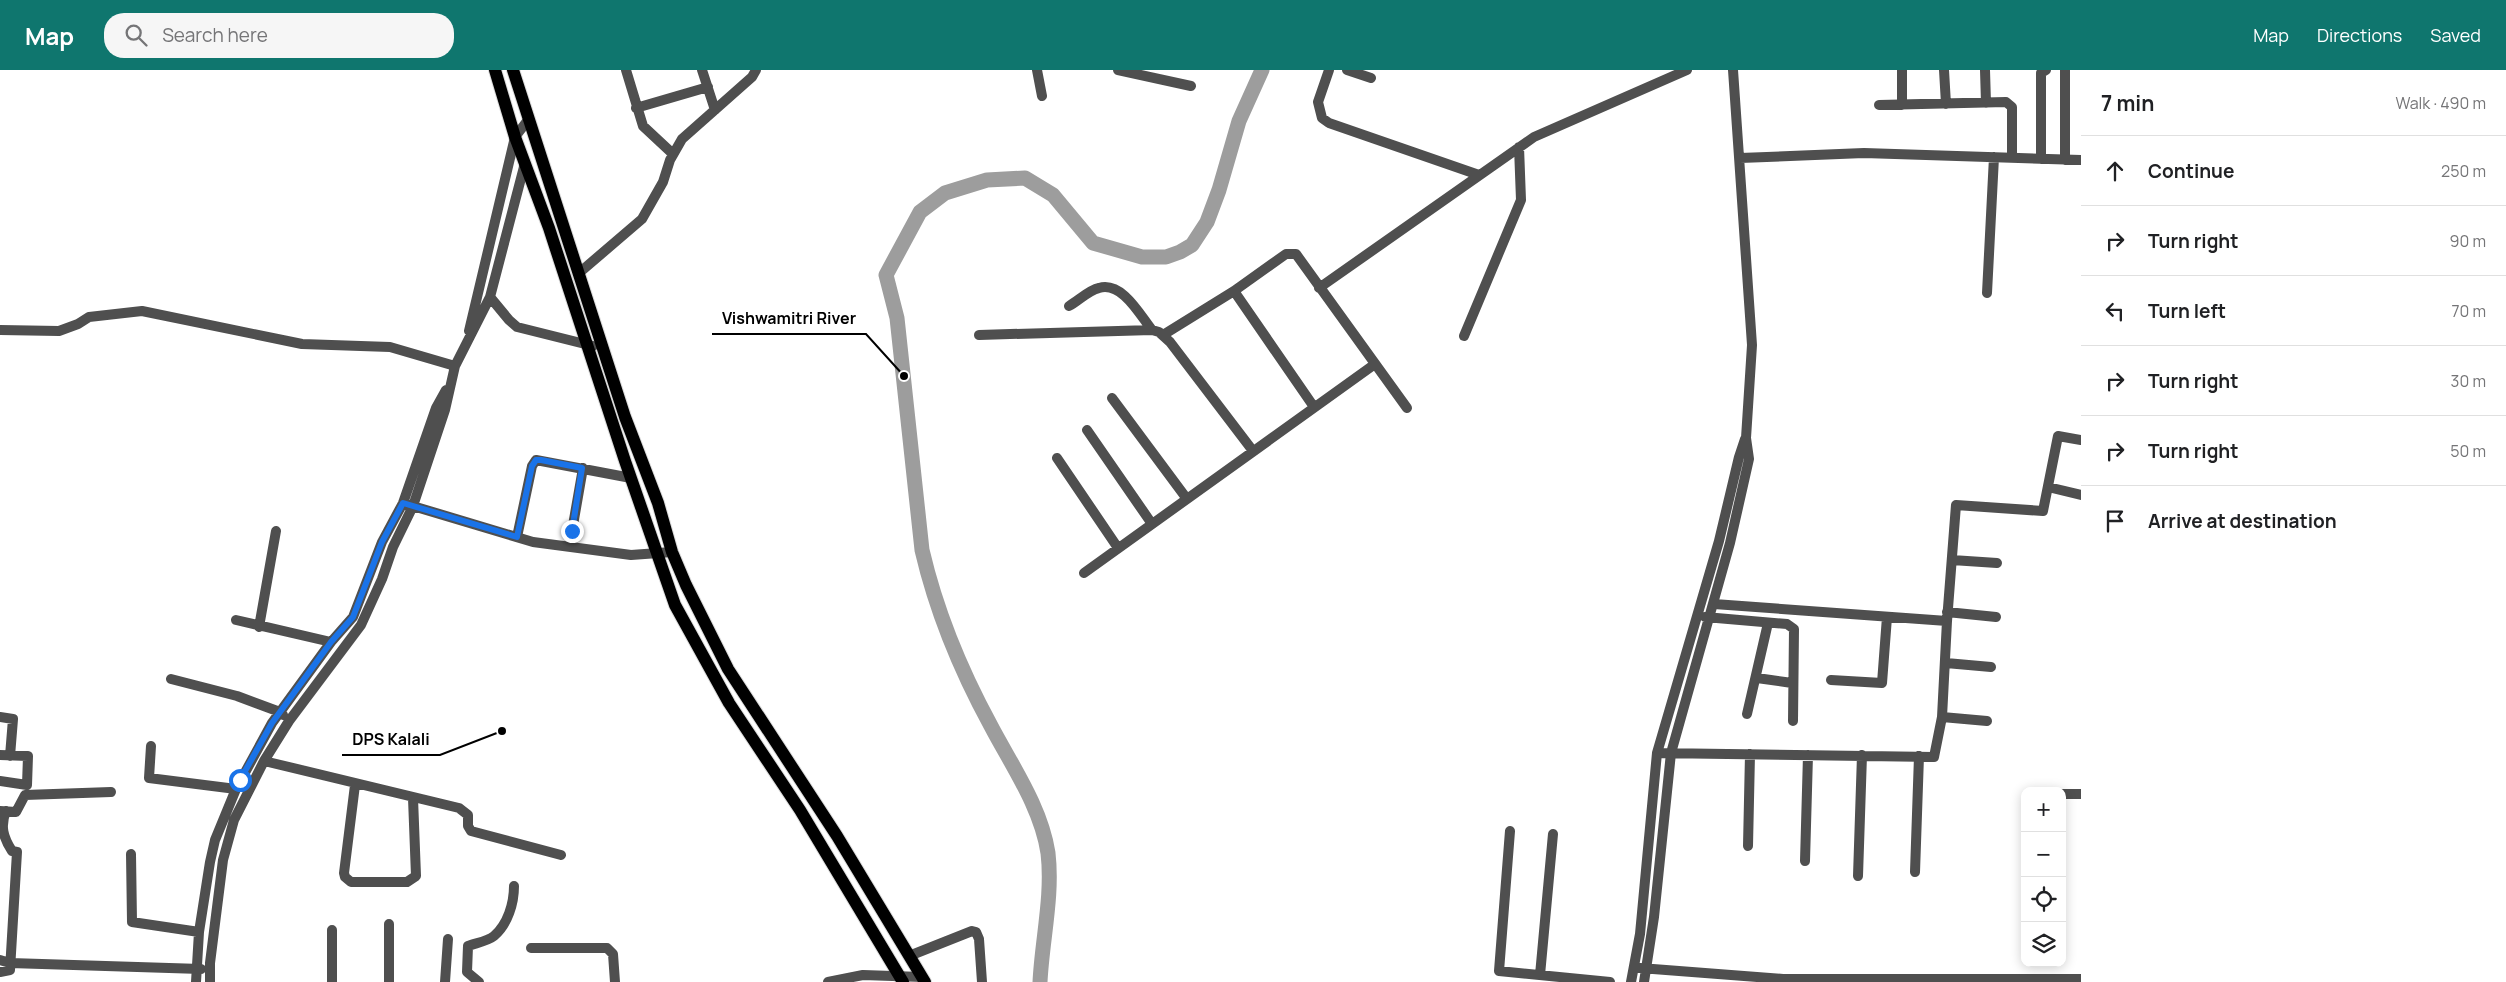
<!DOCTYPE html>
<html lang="en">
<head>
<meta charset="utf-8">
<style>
  :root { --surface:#fff; --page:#f6f6f6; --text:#202124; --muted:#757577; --line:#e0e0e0; --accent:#0f766e }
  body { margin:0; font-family:Manrope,sans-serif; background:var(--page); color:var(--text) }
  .controls { position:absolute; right:15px; bottom:15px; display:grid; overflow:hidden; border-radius:10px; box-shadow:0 2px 12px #0003 }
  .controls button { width:45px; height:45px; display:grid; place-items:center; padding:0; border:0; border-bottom:1px solid var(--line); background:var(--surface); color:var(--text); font:25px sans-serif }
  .stop { position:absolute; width:15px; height:15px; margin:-11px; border:4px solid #1a73e8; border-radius:50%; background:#fff }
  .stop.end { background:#1a73e8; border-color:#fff; box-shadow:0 1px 5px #0008 }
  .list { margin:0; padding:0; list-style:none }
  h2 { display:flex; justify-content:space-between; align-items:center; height:65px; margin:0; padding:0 20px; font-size:21px }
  h2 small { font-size:16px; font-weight:400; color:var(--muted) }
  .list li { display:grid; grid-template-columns:32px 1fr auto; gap:15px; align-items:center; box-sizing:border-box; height:70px; padding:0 20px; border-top:1px solid var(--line) }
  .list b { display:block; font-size:19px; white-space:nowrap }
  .list em { font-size:16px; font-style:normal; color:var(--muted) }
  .icon { flex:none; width:28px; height:28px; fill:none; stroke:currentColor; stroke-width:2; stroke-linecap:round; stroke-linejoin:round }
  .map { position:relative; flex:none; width:2081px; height:912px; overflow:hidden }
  header { display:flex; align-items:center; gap:30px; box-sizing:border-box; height:70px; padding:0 25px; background:var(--accent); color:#fff }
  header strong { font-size:24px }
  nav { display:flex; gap:28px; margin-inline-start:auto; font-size:18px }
  .search { width:350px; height:45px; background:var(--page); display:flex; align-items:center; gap:12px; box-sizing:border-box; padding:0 18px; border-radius:20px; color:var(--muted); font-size:19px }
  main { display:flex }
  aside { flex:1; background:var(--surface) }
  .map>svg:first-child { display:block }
</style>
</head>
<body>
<header>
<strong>Map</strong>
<div class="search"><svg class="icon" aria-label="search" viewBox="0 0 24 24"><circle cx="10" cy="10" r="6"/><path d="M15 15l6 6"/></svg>Search here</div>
<nav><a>Map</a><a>Directions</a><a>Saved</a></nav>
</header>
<main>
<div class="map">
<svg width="2081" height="912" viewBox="0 0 2081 912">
  <rect width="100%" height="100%" fill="#fff"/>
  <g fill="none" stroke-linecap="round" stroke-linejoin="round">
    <path stroke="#9d9d9d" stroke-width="15" d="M1040,912C1042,870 1053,826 1048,783C1041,737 1012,696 991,656C961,601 936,540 922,480L897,248L886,205L920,142L945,123L987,110L1025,108L1053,125L1093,173L1142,187H1166L1180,182L1192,175L1207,152L1219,120L1239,51L1262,0"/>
    <g stroke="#dbdbdb" stroke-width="14">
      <path id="primary" d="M495,0L515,67L549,158L625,391L675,535L729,633L800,740L903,912
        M513,0L625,347L658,433L672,482L686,515L728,599L837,766L925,912"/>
    </g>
    <path stroke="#4f4f4f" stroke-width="10" d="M626,0L643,56L673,84
      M702,0L715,40
      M1037,0L1042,26
      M1118,0L1191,16
      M1329,0L1318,32L1322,48L1329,53L1479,105
      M1347,0L1371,8
      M1902,0V35
      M1944,0L1946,34
      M1985,0L1986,33
      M1879,35L2006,32L2012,37V88
      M636,38L708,17
      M1740,88L1864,83L2081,90
      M2041,89V3L2046,0
      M2065,90V0
      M579,203L642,149L663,112L670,90L682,69L752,7L756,0
      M1319,218L1534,67L1687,0
      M1234,221L1314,337
      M1987,223L1994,87
      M490,227L509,250L517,257L593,276
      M1069,236C1078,231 1089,220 1099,218C1122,211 1140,245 1152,260
      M0,260L59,261L78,254L89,247L142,241L302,274L390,277L455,296
      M469,261L515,67L528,50
      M979,265L1152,260L1159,262L1170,272L1253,381
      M1163,265L1234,221L1286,184H1296L1407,338
      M1464,266L1521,130L1519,77
      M1112,328L1187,429
      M1087,360L1152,454
      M1057,388L1118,478
      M2048,417L2081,425
      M406,434L533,472L631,485L672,482
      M572,461L583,398
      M517,467L532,396L536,390L631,408
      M1952,490L1997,493
      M1084,503L1375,294
      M1714,534L1947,551
      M1947,542L1996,547
      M1705,547L1787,554L1794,559L1793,651
      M236,550L331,572
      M259,557L276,461
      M1946,593L1991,597
      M1757,608L1792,613
      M171,609L237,626L280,642L283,645
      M1831,610L1882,613L1887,547
      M1747,644L1768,553
      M0,647L13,649L10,686
      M1942,647L1987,651
      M151,676L149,708L236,719
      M1657,683L1934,687L1942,647L1947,551L1956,435L2043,441L2058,366L2081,370
      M0,685L28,686L27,715L0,711
      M264,691L459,738L468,745V756L471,761L561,785
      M355,715L344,803L345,807L351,812H407L416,806L413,728
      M2062,724H2081
      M0,741L16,742L25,725L111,722
      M1510,761L1499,901L1610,912
      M1748,776L1750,684
      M131,784L132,852L199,862
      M1805,791L1808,685
      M1915,802L1919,686
      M1858,806L1862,685
      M389,854V912
      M332,860V912
      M531,878H607L613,884L615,912
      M909,886L972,861L976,862L979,869L982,912
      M0,890L10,893L201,899
      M1640,898L1783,909H2081
      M0,902L10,900L17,782L12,781C3,767 0,756 6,741
      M1540,905L1553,764
      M196,912L199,862L210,792L215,770L236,719L272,653L331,572L353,547L382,472L403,433L436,338L446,320
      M210,912V893L223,790L234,750L264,691L289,651L361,555L382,509L393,477L413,436L445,340L455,296L490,227L525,93
      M445,912L448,869
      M479,912L467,902L468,876C476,873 488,871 494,866C508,854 514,833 514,816
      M828,912L863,905L922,907
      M1631,912L1640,864L1657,683L1719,471L1739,387L1745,369
      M1644,912L1654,847L1671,683L1730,473L1749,389L1746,368L1752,275L1733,0"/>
    <use href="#primary" stroke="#000" stroke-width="12"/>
  </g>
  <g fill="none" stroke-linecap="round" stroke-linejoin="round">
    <path stroke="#1a73e8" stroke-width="6" d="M240,710L272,653L331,572L353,547L382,472L403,433L517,467L532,396L536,390H541L582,398L572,461"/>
  </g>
  <path fill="none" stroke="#000" stroke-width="2" d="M904 306L866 264H712M502 661L440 685H342"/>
  <g fill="#000" stroke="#fff" stroke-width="2">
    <circle cx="904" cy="306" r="5"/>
    <circle cx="502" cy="661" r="5"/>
  </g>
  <g font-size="16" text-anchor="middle" font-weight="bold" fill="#000" stroke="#fff" stroke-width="5" stroke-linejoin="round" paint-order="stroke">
    <text x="789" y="254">Vishwamitri River</text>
    <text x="391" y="675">DPS Kalali</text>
  </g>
</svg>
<div class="controls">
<button>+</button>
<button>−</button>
<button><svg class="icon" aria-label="locate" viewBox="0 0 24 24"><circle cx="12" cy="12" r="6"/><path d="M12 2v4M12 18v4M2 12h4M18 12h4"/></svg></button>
<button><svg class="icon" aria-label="layers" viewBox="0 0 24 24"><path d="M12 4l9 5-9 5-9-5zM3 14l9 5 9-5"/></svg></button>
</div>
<div class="stop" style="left:240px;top:710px"></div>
<div class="stop end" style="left:572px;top:461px"></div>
</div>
<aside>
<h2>7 min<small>Walk · 490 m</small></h2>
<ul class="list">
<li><svg class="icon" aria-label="ahead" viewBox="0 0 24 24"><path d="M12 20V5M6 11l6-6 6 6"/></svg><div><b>Continue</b></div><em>250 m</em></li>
<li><svg class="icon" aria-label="right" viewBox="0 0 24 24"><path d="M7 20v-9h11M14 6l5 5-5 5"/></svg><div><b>Turn right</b></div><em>90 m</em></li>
<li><svg class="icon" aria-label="left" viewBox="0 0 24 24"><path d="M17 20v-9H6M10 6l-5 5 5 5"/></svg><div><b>Turn left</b></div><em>70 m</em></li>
<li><svg class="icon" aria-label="right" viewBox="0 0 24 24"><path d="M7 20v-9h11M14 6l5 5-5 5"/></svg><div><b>Turn right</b></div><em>30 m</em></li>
<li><svg class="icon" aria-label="right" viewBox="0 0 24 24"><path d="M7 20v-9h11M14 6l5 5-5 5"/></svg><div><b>Turn right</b></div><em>50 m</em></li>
<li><svg class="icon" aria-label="arrive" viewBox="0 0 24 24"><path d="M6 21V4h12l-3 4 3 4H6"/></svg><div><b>Arrive at destination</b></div></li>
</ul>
</aside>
</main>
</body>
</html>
